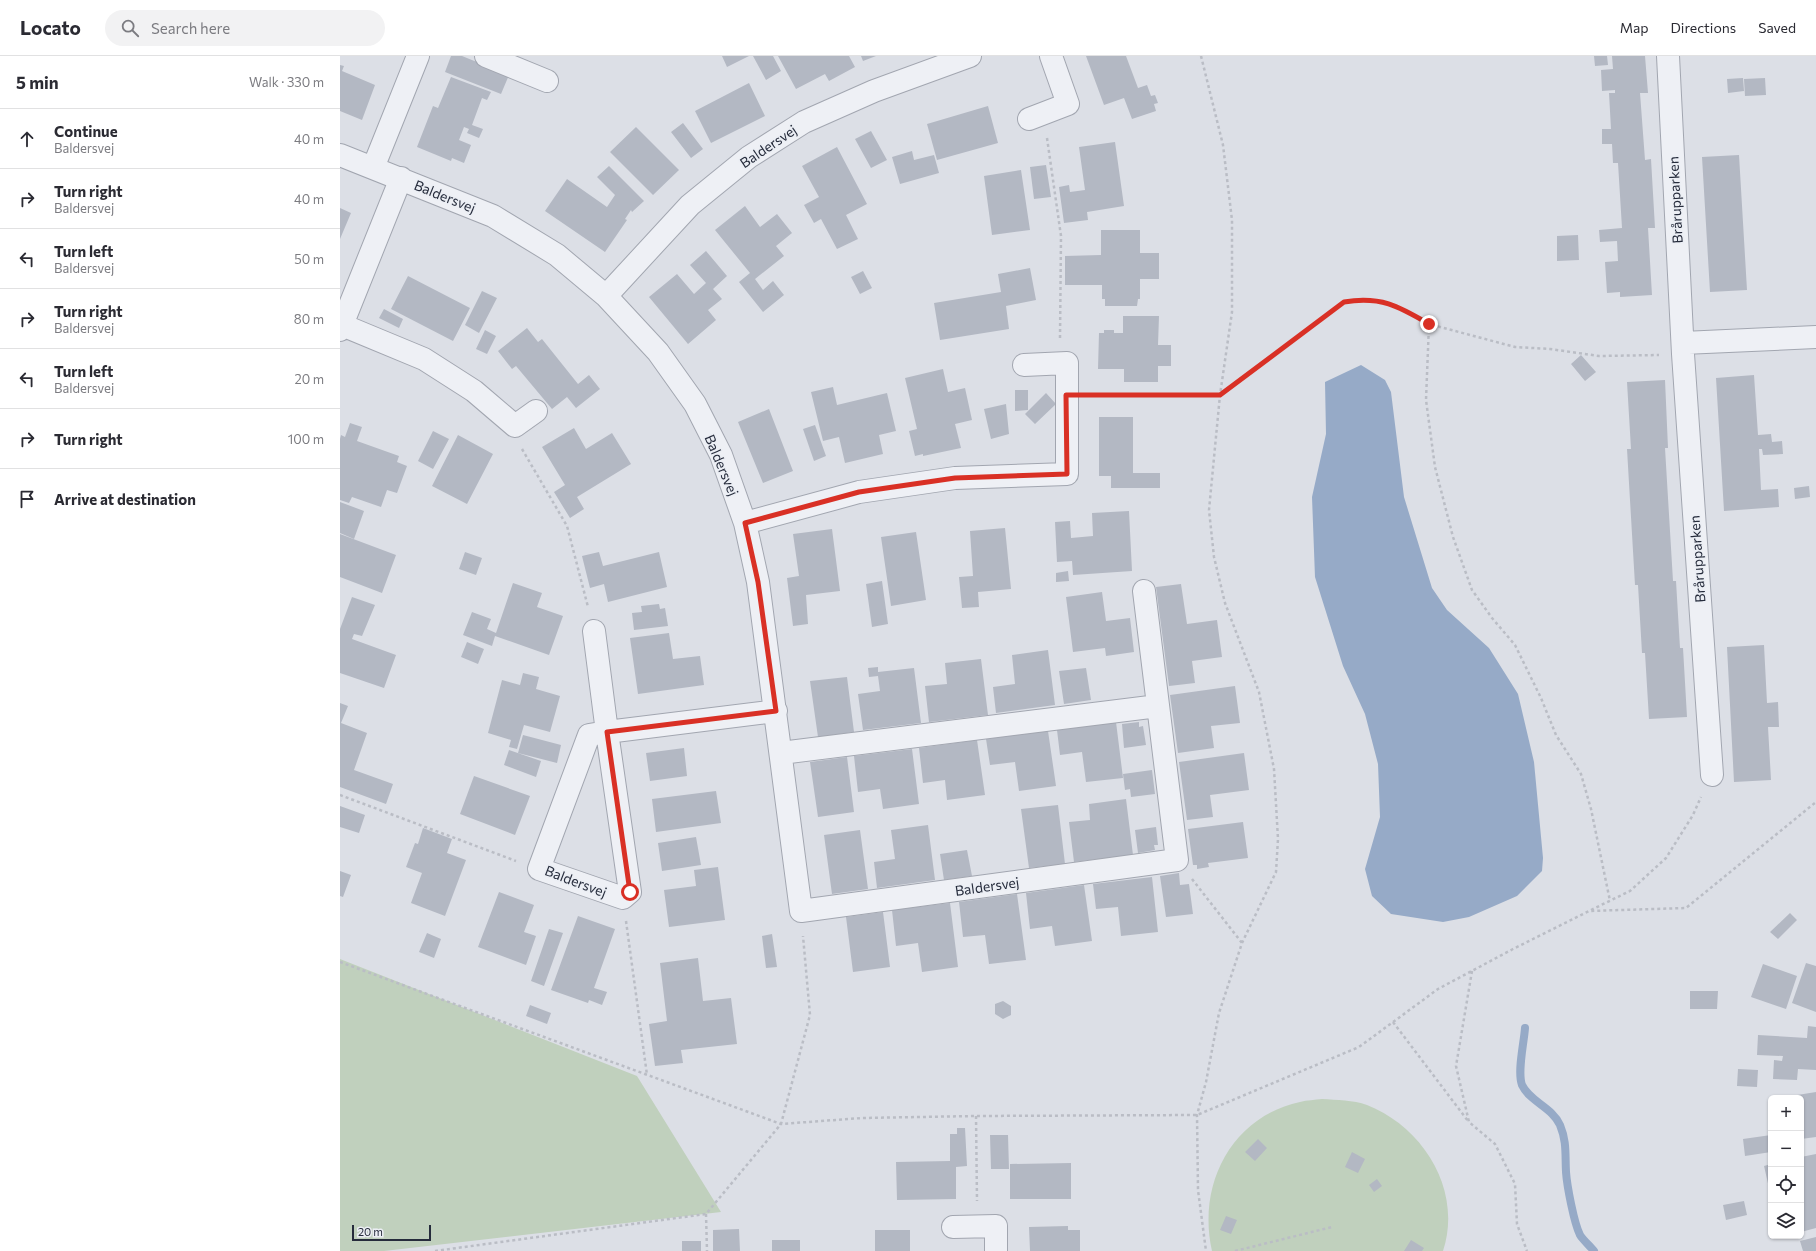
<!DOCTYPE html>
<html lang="en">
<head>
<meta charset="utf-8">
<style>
  :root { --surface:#fff; --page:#f2f2f3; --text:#2b2b33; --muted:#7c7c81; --line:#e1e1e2 }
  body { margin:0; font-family:Commissioner,sans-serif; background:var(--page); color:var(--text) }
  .controls { position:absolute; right:12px; bottom:12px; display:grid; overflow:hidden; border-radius:6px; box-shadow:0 1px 3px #0004 }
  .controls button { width:36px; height:36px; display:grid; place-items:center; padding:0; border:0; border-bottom:1px solid var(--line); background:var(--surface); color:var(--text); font:20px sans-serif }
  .scale { position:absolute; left:12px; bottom:10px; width:79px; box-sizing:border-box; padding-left:4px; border:2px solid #262c3c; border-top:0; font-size:11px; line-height:14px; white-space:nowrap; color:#262c3c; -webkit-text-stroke:3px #ebeef4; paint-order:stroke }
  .stop { position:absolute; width:12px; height:12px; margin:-9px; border:3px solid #d93025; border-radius:50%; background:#fff }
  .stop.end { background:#d93025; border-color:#fff; box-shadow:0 1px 4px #0008 }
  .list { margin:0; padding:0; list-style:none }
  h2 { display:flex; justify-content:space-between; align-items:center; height:52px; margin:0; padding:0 16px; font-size:17px }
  h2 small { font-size:13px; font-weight:400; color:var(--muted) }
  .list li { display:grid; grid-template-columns:26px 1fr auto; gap:12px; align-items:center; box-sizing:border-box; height:60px; padding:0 16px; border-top:1px solid var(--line) }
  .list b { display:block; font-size:15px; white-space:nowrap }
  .list p { margin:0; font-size:13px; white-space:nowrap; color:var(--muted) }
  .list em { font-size:13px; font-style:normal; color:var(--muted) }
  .icon { flex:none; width:22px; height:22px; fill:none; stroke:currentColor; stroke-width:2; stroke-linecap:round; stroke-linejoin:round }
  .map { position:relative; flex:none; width:1476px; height:1195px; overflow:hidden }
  header { display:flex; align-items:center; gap:24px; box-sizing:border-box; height:56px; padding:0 20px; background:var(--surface); border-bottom:1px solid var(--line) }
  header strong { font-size:19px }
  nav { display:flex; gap:22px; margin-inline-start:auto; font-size:14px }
  .search { width:280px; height:36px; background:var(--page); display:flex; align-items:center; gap:10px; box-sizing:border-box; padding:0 14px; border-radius:22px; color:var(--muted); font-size:15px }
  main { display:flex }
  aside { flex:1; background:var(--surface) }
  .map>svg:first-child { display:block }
</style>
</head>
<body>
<header>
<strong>Locato</strong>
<div class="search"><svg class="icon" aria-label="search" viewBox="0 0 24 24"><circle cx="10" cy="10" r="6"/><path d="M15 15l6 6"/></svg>Search here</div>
<nav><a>Map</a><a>Directions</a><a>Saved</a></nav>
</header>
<main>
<aside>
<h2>5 min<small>Walk · 330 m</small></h2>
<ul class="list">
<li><svg class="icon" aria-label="ahead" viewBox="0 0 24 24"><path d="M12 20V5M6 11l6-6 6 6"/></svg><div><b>Continue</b><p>Baldersvej</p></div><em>40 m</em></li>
<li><svg class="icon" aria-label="right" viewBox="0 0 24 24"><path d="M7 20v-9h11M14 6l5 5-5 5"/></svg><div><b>Turn right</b><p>Baldersvej</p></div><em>40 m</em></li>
<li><svg class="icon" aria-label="left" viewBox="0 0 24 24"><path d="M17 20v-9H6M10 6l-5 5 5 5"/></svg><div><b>Turn left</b><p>Baldersvej</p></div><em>50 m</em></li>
<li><svg class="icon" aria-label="right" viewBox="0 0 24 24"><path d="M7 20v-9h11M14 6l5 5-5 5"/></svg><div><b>Turn right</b><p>Baldersvej</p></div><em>80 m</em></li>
<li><svg class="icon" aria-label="left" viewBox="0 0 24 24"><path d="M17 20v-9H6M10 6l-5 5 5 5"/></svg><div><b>Turn left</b><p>Baldersvej</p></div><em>20 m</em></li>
<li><svg class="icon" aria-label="right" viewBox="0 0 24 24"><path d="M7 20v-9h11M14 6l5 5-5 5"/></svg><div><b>Turn right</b></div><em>100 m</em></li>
<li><svg class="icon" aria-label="arrive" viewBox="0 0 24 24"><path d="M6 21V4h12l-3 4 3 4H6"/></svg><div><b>Arrive at destination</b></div></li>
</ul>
</aside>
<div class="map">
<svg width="1476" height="1195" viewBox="0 0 1476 1195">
  <rect width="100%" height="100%" fill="#dcdfe6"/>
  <path fill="#c0d0bd" d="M0,903L297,1020L381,1156L44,1195H0Z
    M982,1043C997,1044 1013,1044 1027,1049C1083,1071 1123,1134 1103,1195H872C857,1129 891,1061 960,1046C967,1044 975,1044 982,1043Z"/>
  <path fill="#96aac7" d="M1021,309L1045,324L1051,336L1064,441L1092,532L1107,554L1149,592L1178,638L1194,706L1203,802L1202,815L1177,840L1129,861L1103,866L1051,858L1032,840L1025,813L1040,761L1038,708L1025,658L1003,610L975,521L972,441L986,378L985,326Z"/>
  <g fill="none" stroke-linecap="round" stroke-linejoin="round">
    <path stroke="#96aac7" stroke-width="8" d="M1185,972C1184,987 1177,1016 1182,1029C1190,1046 1212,1051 1220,1069C1227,1086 1225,1098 1226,1116C1227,1130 1234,1167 1240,1179C1243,1184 1250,1190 1254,1195"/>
  </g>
  <path fill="#b3b8c3" d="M111,0H122L169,19L161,38L105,16Z
    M382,0H409L387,11Z
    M413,0H433L441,15L426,24Z
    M438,0H509L515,11L489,25L485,18L456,33Z
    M521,0H536L523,5Z
    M746,0H786L798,32L807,29L811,40L815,39L818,47L814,48L816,55L792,63L784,42L764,49Z
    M1254,0H1267L1268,9L1255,10Z
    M1272,0H1305L1308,37H1300L1305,104L1311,103L1315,172H1308L1312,239L1280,241V236L1267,237L1265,206L1278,205L1277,185L1260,186L1259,174L1282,172L1278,107H1273L1272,88H1262V73H1271L1269,37H1275V34L1262,35L1261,14L1273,13Z
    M0,9L4,10L2,15L35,29L22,64L0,55Z
    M111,21L151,36L147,44L142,42L132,69L143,73L139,82L127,77L129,73L124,71L119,84L131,89L124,107L112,102L111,105L77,91L93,50L98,52Z
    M1403,22L1404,35L1388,37L1387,23Z
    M1425,22L1426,39L1405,40L1404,23Z
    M409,27L425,60L371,87L355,55Z
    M648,50L658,87L597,104L587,68Z
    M343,67L363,93L351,102L331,76Z
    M296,71L339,114L313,139L270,96Z
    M531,75L547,104L531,112L515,83Z
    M775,86L784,150L747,156L748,164L724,167L719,131L729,129L730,136L745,134L739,91Z
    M497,91L527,148L506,159L518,183L497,193L481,163L474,167L464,149L479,141L462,110Z
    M572,95L574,104L594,99L599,117L560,128L552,101Z
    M1399,99L1407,234L1370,236L1362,101Z
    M706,109L711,141L694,143L690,111Z
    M269,110L304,145L292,156L291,154L285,163L287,164L265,196L205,155L227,123L267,151L275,139L257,121Z
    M681,114L690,174L652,179L644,120Z
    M405,150L420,171L437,158L452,177L436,190L444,200L415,223L423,234L433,225L444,239L423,256L399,226L410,217L375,174Z
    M0,152L11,157L0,183Z
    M761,174H800V197H819V223H800V243H798L797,250H765V243H762V229H725V200L761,199Z
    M1238,179L1239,204L1217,205V180Z
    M366,195L387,220L373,233L382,243L368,254L376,264L348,288L309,241L337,218L354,238L366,227L350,209Z
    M690,212L696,244L666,250L669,273L600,284L594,247L661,236L658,218Z
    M523,215L532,232L520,238L511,221Z
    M68,220L130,252L113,285L51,253Z
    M142,235L157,242L139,277L125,269Z
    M44,253L63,263L59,272L39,262Z
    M783,260H819L818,289H831V310H818V326H784V313H758L759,277H764V274H774V277H783Z
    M187,272L198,286L202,283L238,328L249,319L260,333L236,352L227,341L212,353L176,310L172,313L158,295Z
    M145,274L156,280L147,298L136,293Z
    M1241,299L1256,316L1245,325L1231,308Z
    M603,313L608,336L625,332L632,364L615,368L621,392L583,400V398L575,400L569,375L577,373L565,322Z
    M1414,319L1418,379L1431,378L1432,386L1442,385L1443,398L1423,399L1422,393H1419L1421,434L1438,433L1439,451L1384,455L1376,322Z
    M1325,324L1328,392H1325L1333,525H1336L1340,592H1343L1347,661L1309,663L1305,597H1302L1298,529H1295L1287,393H1291L1287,326Z
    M493,331L497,349L547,337L556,375L539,379L543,398L505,407L499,381L483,385L471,336Z
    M675,334H688V354L675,355Z
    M706,337L716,348L695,368L685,358Z
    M666,348L669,378L651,383L644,353Z
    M429,353L453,415L423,427L398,366Z
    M759,361H793V417H820V432H771V420H759Z
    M10,367L22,371L17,385L59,400L57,406L67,410L57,437L47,434L41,451L12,441L9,447L0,444V383L1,379L5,381Z
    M475,369L486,400L474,405L463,373Z
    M234,372L246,393L272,377L291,408L237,441L244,453L230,462L214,436L225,429L202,391Z
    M93,375L109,383L93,413L78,405Z
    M118,379L153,398L127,448L92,430Z
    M1469,430L1470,441L1455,443L1454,432Z
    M0,446L24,455L14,483L0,477Z
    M789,455L792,515L733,519L732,505L717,506L715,466L730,465L731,482L753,480L752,457Z
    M665,472L671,533L638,536L639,551L622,552L619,521L633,520L630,475Z
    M492,473L500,535L466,539L468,568L453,570L447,522L459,520L453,478Z
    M576,476L586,544L551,550L541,481Z
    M0,478L56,499L42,537L0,521Z
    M125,496L142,502L136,519L119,513Z
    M259,496L263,510L319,496L327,531L268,546L264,528L250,532L242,500Z
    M728,515L729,525L716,526V517Z
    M542,525L548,568L532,571L526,528Z
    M173,527L202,537L197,551L223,560L209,599L155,580L152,590L123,579L132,556L151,563L147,573L156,577Z
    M841,528L847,568L877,564L882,601L852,605L855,627L829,630L816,531Z
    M762,536L766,565L790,562L794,596L766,600L765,592L733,596L726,541Z
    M12,541L35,549L22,580L14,578L12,583L56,599L44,632L0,617V573Z
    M319,548L320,553L325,552L328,570L294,574L292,557L302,556L301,550Z
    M329,577L333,603L360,600L364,629L298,638L290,582Z
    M127,586L144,593L138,608L121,601Z
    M1424,589L1427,647L1438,646L1439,671H1428L1431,724L1394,726L1387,591Z
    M708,594L715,649L656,657L653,631L675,628L672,599Z
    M641,603L648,659L589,666L585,630L607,628L605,607Z
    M538,611V616L574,612L581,667L523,674L518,638L540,635L538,620L529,621L528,612Z
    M746,612L751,644L724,648L719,615Z
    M183,617L199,621L196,633L220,640L210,676L184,669L177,693L169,691L171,684L148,677L162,624L180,629Z
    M507,621L514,676L478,681L470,625Z
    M895,630L900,667L871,670L874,692L838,697L830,639Z
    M0,647L8,650L1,667L27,677L14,714L53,728L46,748L0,731Z
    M776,666L783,722L746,726L742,696L720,699L717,674Z
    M799,666V671L803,670L806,689L784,692L782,668Z
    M708,675L716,730L679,735L675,706L650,709L646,683Z
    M183,679L221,689L217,707L178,697Z
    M637,684L645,739L607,744L605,724L583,727L579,692Z
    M344,692L347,720L310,725L306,697Z
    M572,693L579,748L543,753L540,733L518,736L514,700Z
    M169,694L201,705L196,721L164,709Z
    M904,697L909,734L870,739L873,761L847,764L839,706Z
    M507,701L514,756L478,761L470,706Z
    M812,714L815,738L791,741L790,733L785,734L783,718Z
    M134,720L190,740L175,779L120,758Z
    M376,735L381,767L316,776L312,743Z
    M786,743L793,799L734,806L729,766L750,764L749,748Z
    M718,749L725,808L689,812L681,753Z
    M0,750L25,759L19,777L0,771Z
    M903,766L908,802L868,807L869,811L857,813V809H853L848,773Z
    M588,769L595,824L537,832L534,806L555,803L551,774Z
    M816,771L818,789H814L815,794L798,797L795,774Z
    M83,772L112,783L107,797L126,804L105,860L71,847L82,817L66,811L75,787L78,788Z
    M520,774L528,833L492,838L484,779Z
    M356,781L361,809L322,815L318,787Z
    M627,794L632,820L604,824L600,798Z
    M378,811L385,864L329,871L324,834L356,830L354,814Z
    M0,815L11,819L3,841L0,840Z
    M839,817L840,829L849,828L853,858L826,861L820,820Z
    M812,821L818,876L781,880L778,851L756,853L753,828Z
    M744,829L752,885L715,890L712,870L690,873L686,837Z
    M159,836L194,849L184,876L196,880L186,909L138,891Z
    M677,838L686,904L649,908L645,879L623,881L619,846Z
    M610,847L618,911L582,916L578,887L556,890L552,854Z
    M543,856L550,911L513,916L506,861Z
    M1450,857L1457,864L1438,883L1430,876Z
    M238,860L275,873L254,932L267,936L262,949L249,944L248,947L211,934Z
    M209,873L223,877L204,930L191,925Z
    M87,877L101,883L94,902L79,896Z
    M432,878L437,911L426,912L422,880Z
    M358,902L363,945L391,942L397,988L341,994L343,1007L315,1010L309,968L327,965L320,907Z
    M1466,907L1476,910V956L1452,947Z
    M1423,908L1457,920L1446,953L1411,941Z
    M1350,935H1378L1377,953H1350Z
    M663,945L671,950V959L663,963L655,958V948Z
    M190,949L211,957L207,968L186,960Z
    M1468,970L1476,971V1014L1458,1013L1457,1024L1433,1023L1434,1004L1442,1005L1443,1000L1417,999L1418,979L1467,982Z
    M1398,1013L1418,1014L1417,1031L1397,1030Z
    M1476,1036V1081L1461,1083V1042L1445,1041Z
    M617,1072H625L627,1110L616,1111V1143L557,1144L556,1106L610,1105V1078H617Z
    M650,1079H668L669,1113H651Z
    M1431,1079V1096L1405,1100L1403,1083Z
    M918,1083L927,1092L915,1105L905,1096Z
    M1012,1096L1025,1103L1018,1117L1005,1111Z
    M1476,1098V1172L1461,1176V1101Z
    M731,1107V1143H670V1108Z
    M1431,1108V1136H1430L1424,1110Z
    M1037,1123L1042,1130L1034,1136L1029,1129Z
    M1404,1145L1407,1159L1386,1164L1383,1149Z
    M886,1160L897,1164L891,1178L880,1174Z
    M728,1170V1174H740V1195H690L689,1171Z
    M399,1173L400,1195H373V1174Z
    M535,1174H570V1195H535Z
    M1476,1181V1195H1463L1460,1185Z
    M432,1184H460V1195H432Z
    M1071,1184L1084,1192L1082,1195H1064Z
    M342,1185H361V1195H342Z"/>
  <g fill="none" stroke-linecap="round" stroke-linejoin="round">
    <g stroke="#a2a6b0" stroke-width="24">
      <path id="street" d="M146,0L207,25
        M1328,0L1343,298L1372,719
        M689,63L728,48L711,0
        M0,99L153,160L217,199L266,240L318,296L355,348L381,399L405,467L418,526L461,855L837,804L804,535
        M33,112L78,0
        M266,240L350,149L409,101L464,66L534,35L630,0
        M2,269L84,303L134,335L175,370L196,355
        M0,274L61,122
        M1343,287L1476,281
        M405,467L519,436L615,422L727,418V307L684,309
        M254,575L267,676L249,679L199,813L283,842L290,836L267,676L436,655
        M441,697L818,650
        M613,1171L656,1170V1195"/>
    </g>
    <path stroke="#babdc5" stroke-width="2.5" stroke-dasharray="3 3" stroke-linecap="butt" d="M861,0L883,89L892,164V256L880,339L869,454L874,501L885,547L919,636L934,713L938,783L936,816L902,887L879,957L866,1026L857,1059L858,1134L866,1195
      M707,82L721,180L720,282
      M1089,268L1086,344L1095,411L1113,481L1132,534L1152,562L1175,589L1201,642L1216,679L1241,718L1251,753L1270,845
      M751,339H880L1004,246L1023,243L1057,250L1089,268L1175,291L1210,293L1259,300L1319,299
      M182,393L227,470L248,551
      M0,739L176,805
      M852,823L902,887
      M1251,854L1290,835L1326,802L1353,759L1361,741
      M286,865L307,1019
      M0,906L441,1068L522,1062L636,1060L857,1059L1019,991L1098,933L1173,893L1249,855L1346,852L1476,746
      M1132,915L1116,1010L1129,1066L1155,1088L1175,1128L1177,1168L1187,1195
      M1053,966L1128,1065
      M636,1060L637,1145
      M366,1158L367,1195
      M95,1195L366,1158L441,1068L470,959L463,880
      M895,1195L992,1171"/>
    <use href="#street" stroke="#eef0f5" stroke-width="22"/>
  </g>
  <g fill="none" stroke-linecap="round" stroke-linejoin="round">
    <path stroke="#d93025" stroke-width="5" d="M290,836L267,676L436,655L418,526L405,467L519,436L615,422L727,418L726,339H880L1004,246C1041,240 1058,250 1089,268"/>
  </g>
  <g text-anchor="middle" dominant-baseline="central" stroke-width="3" stroke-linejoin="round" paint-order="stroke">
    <g font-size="14" fill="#262c3c" stroke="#ebeef4">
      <text transform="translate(428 90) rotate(-34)">Baldersvej</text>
      <text transform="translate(105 140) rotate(22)">Baldersvej</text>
      <text transform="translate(1335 144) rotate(-93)">Brårupparken</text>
      <text transform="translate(382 409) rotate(67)">Baldersvej</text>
      <text transform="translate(1357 503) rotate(-94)">Brårupparken</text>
      <text transform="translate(236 825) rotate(21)">Baldersvej</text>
      <text transform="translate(647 830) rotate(-8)">Baldersvej</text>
    </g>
  </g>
</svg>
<div class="controls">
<button>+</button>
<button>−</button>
<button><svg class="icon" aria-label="locate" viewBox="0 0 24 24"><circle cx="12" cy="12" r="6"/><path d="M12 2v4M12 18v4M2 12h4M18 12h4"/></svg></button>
<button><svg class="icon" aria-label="layers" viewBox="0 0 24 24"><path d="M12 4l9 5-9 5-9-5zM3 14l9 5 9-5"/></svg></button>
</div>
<div class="scale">20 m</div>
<div class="stop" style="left:290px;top:836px"></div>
<div class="stop end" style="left:1089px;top:268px"></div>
</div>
</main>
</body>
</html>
